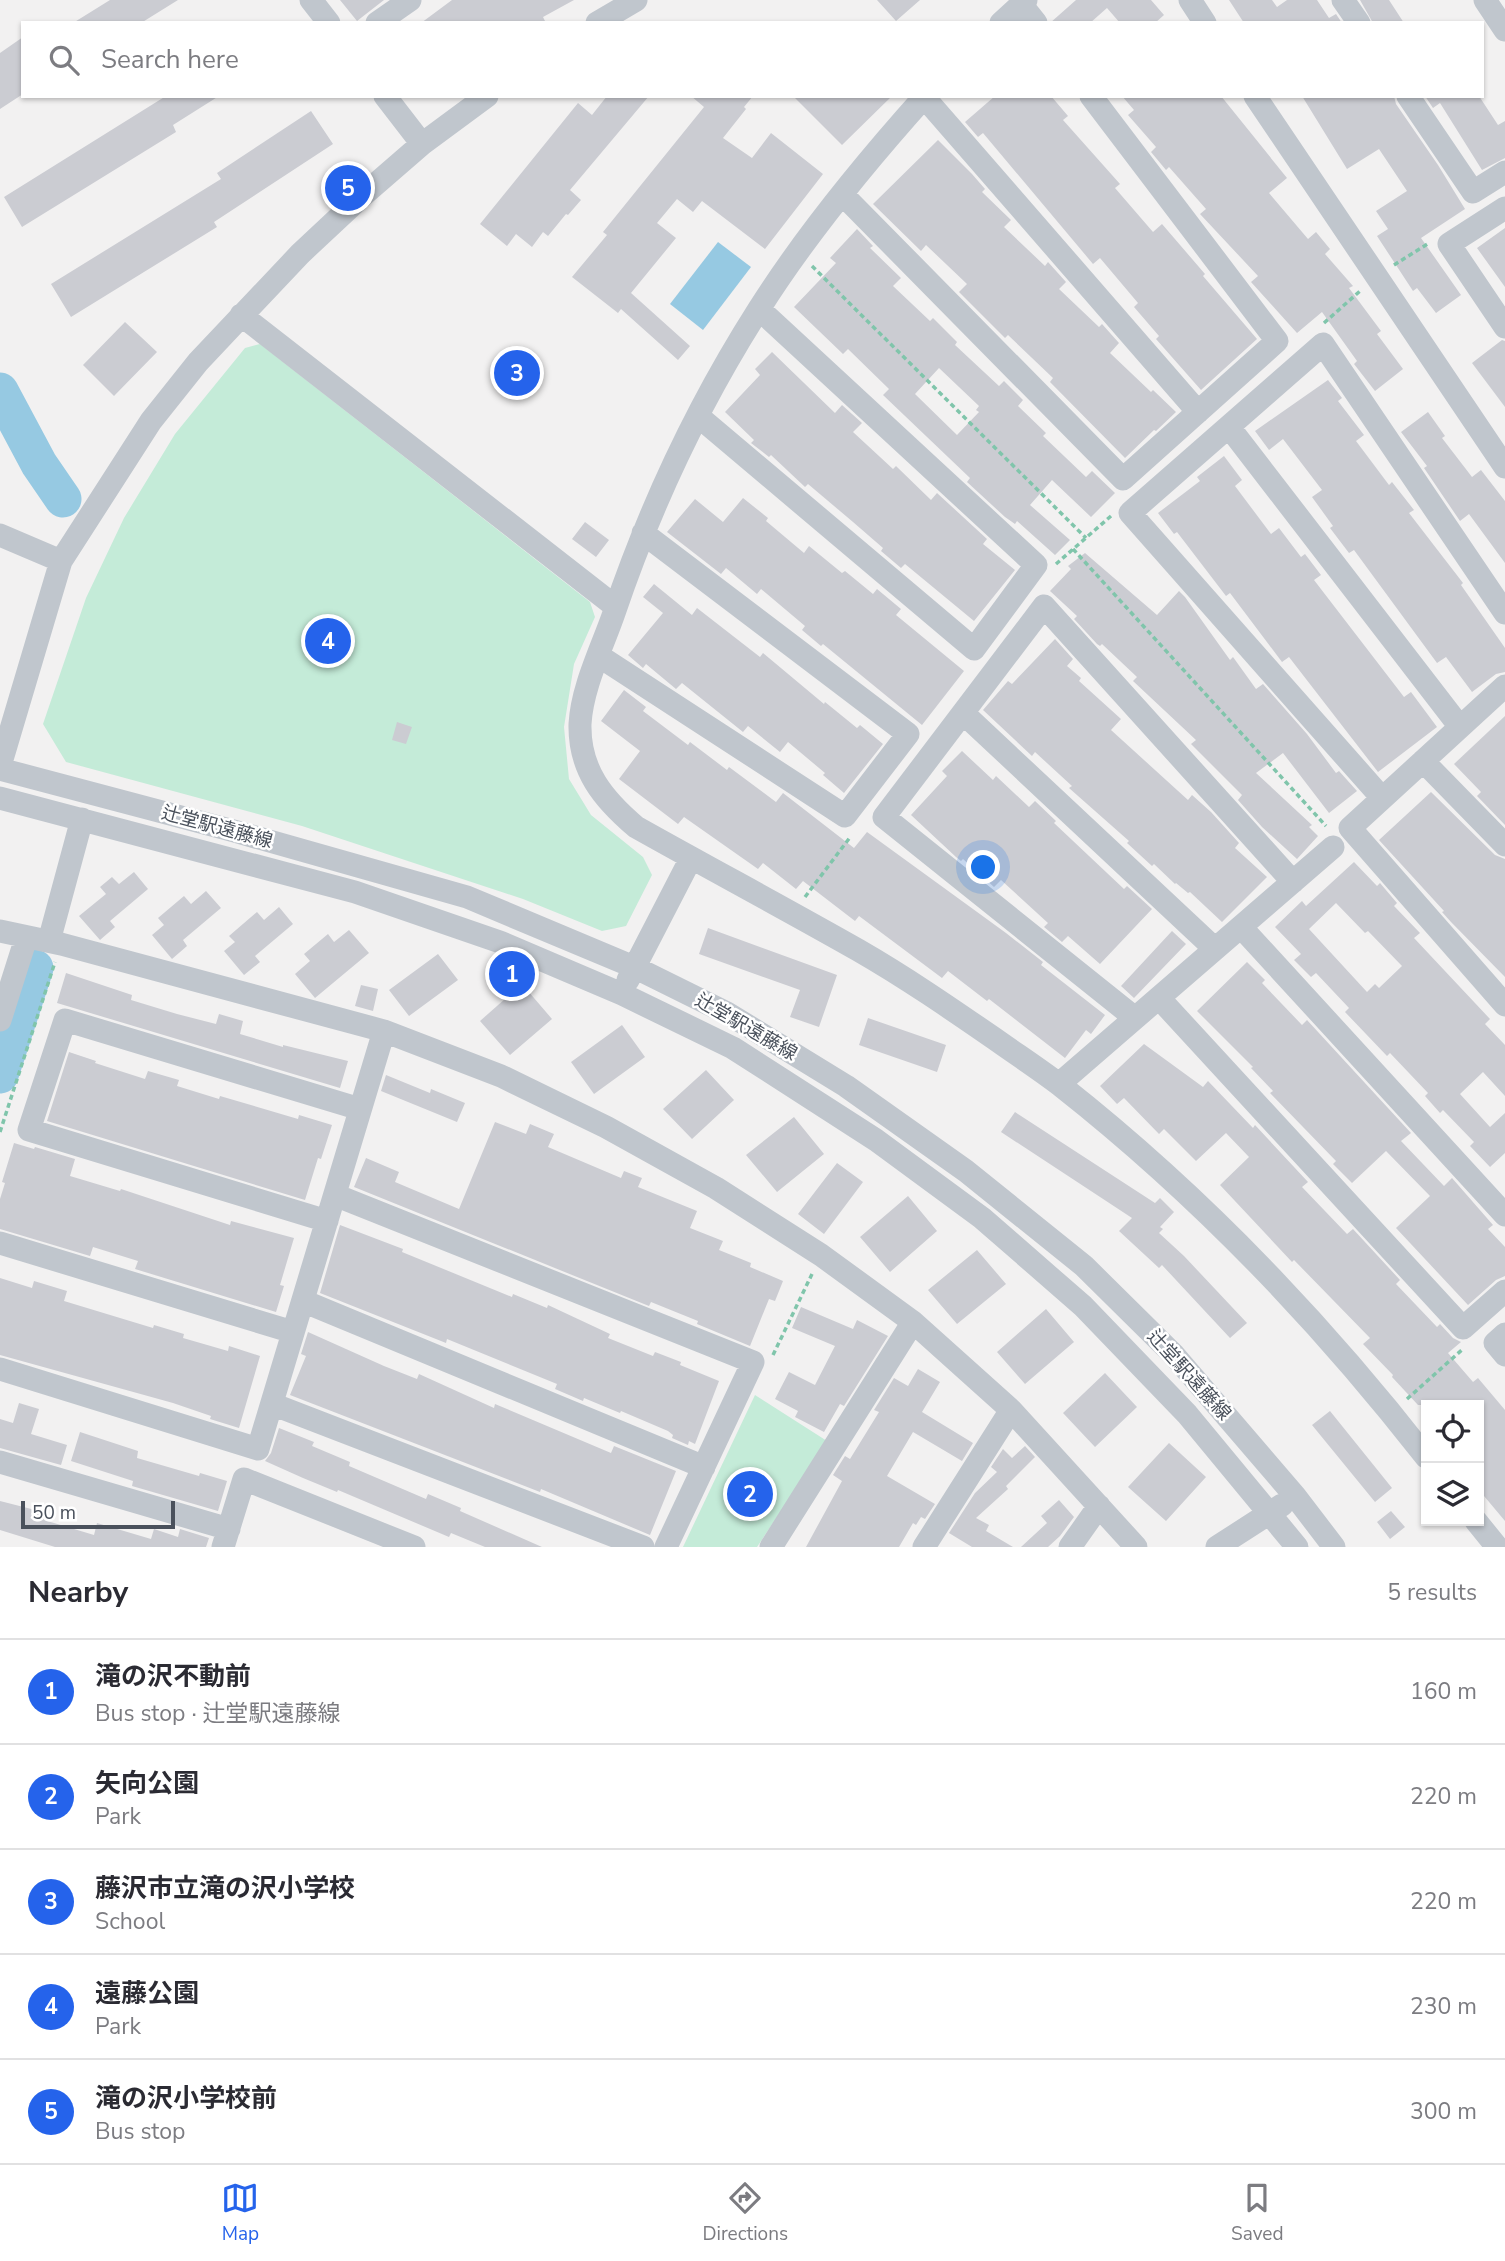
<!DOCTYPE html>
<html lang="en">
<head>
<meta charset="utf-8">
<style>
  :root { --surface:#fff; --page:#f2f2f3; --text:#2b2b33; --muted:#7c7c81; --line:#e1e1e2; --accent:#2563eb }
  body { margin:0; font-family:"Nunito Sans","Noto Sans JP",sans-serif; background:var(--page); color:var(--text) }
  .controls { position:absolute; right:21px; bottom:21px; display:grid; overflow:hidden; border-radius:0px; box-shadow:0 2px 5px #0004 }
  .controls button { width:63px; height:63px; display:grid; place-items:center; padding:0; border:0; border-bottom:2px solid var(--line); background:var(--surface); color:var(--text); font:35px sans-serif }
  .scale { position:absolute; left:21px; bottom:18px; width:154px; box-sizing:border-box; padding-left:7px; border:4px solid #4a515c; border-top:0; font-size:19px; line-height:24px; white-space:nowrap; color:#4a515c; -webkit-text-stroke:5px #fff; paint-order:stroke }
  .you { position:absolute; left:984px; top:868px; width:24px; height:24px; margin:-18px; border:5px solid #fff; border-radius:50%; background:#1a73e8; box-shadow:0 0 0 10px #1a73e833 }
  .badge { display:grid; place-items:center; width:46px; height:46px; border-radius:50%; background:var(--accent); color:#fff; font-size:23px; font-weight:700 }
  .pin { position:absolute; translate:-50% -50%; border:4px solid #fff; box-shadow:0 2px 7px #0006 }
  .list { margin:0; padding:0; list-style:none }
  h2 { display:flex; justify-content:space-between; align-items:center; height:91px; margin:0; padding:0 28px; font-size:30px }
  h2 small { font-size:23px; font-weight:400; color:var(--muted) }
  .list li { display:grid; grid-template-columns:46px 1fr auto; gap:21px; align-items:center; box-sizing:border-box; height:105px; padding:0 28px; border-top:2px solid var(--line) }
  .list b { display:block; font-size:26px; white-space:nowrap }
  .list p { margin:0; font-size:23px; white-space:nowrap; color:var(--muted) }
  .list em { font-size:23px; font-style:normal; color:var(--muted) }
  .icon { flex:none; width:38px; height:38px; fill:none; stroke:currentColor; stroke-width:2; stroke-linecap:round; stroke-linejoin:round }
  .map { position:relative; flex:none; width:1505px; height:1547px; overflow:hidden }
  .search { position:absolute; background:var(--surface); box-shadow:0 2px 5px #0004; left:21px; right:21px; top:21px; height:77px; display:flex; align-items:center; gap:18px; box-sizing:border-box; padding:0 24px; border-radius:0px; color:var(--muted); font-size:26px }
  .sheet { height:616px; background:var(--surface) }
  nav { display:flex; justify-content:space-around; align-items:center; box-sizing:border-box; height:98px; border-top:2px solid var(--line); background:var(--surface); font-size:19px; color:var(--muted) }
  nav a { display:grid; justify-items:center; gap:4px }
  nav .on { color:var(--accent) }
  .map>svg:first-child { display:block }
</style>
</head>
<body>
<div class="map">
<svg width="1505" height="1547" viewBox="0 0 1505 1547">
  <rect width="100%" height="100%" fill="#f2f1f1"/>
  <path fill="#c4ebd8" d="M260,344L590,602L595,617L574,664L564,727L569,779L591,815L643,857L652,875L626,926L602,931L523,899L302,826L66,762L43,724L86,598L124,518L175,434L245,348Z
    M755,1395L827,1441L757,1547H683Z"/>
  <path fill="#96c9e2" d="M718,242L751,267L703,330L670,304Z"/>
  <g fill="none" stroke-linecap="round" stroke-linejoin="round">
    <path stroke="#96c9e2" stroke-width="37" d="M0,391L39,464L63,499
      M0,1075L35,968"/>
  </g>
  <path fill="#cbccd2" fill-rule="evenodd" d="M110,0H178L141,23H73Z
    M340,0H384L357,21Z
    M452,0H574L543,17L546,23H421Z
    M877,0H920L896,21Z
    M1076,0H1151L1164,15L1155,23H1120L1107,8L1090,23H1050Z
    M1229,0H1272L1277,7L1287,0H1317L1329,18L1336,14L1342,23H1244Z
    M1360,0H1389L1404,23H1373Z
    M23,37V94L0,109V53Z
    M166,96H219L173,125L176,132L22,227L4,197Z
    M607,96H649L570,190L581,200L568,215L566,214L548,236L543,232L532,247L516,234L507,246L480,224L578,103L592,115Z
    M691,96H753L744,107L746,109L723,138L752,158L771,133L823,174L765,249L702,201L693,212L677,199L657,223L676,238L631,293L690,346L678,360L621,309L618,313L572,277L607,235L603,232L704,107Z
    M793,96H892L842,145Z
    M995,96H1051L1068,116L1063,120L1120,184L1115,188L1153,232L1162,224L1205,274L1203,276L1257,339L1201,390L1156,339L1159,336L1134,307L1138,303L1100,258L1093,264L983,133L978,137L965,122Z
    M1122,96H1221L1287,178L1269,193L1308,239L1316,232L1330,249L1325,254L1353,286L1349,288L1381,331L1377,334L1403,369L1375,391L1354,364L1357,361L1322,312L1297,333L1251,282L1258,276L1200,214L1206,209L1169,167L1166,170L1151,152L1156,147L1128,115L1134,110Z
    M1302,96H1394L1396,104L1438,165L1465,209L1421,238L1461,295L1436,313L1417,288L1413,291L1377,236L1388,229L1376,211L1407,191L1379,149L1347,169Z
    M1425,96H1479L1498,125L1505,121V158L1482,170L1440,103L1433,108Z
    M311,111L333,144L214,222L217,227L71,317L51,284L221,179L217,173Z
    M938,140L972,174L985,189L982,192L1011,220L1004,227L1045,266L1048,262L1066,282L1059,289L1099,327L1102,324L1119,343L1110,353L1151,392L1153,390L1176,412L1156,431L1154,430L1125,458L1050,382L1053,378L1008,335L1005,338L959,292L967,284L926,245L921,251L873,204Z
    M1505,228V287L1477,248Z
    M857,229L873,246L870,248L901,278L893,286L930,321L933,318L957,342L955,345L999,386L1004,381L1023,400L1018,406L1046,433L1043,436L1086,477L1092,471L1115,493L1091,517L1052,480L1030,505L1070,540L1055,555L1017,521L1015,524L1005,517L967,482L970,478L883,395L889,389L848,349L843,354L794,307L836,263L830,258ZM939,368L979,406L976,410L979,412L957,435L915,394Z
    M125,322L157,352L114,396L83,365Z
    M1502,340L1505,341V407L1472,363Z
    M772,352L835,413L842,405L862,423L853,432L893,469L896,466L931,500L937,493L987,539L983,544L1015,570L974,621L905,564L901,568L881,551L883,548L853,522L808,484L805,487L771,455L769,457L751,443L754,440L725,412L760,375L755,369Z
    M1328,380L1342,398L1338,401L1364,435L1356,441L1389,485L1392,482L1414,510L1409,513L1463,583L1461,585L1505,648V672L1496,674L1472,692L1446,657L1437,663L1354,550L1349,553L1330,528L1333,526L1312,497L1322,490L1283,439L1269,450L1255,431Z
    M1428,412L1445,436L1442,438L1472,477L1481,470L1505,501V563L1469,514L1460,521L1424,468L1427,466L1401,432Z
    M1224,456L1242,480L1235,486L1271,534L1279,528L1301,557L1305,554L1321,575L1314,580L1404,697L1411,692L1437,727L1378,772L1289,657L1282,662L1230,593L1226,596L1177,532L1174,534L1158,513L1200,481L1197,477Z
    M743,498L768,518L766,521L804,553L809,546L842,573L845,571L873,594L877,589L901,609L896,615L964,671L922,725L823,644L821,646L802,630L805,626L761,589L757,594L726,568L721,574L667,532L695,499L723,522Z
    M585,522L609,540L596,557L572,539Z
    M1085,553L1157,615L1179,591L1185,597L1230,660L1233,657L1256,689L1263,684L1307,734L1336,773L1339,771L1357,791L1329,813L1283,753L1256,773L1312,825L1309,827L1318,836L1297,859L1262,827L1238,800L1242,795L1191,744L1196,740L1133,681L1137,677L1102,644L1100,646L1097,644L1074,619L1077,616L1050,591L1071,569L1068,566Z
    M654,584L692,615L697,608L760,657L763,653L824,704L825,702L857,728L860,725L883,744L844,793L823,775L825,773L788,742L780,752L748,726L743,732L682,683L676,689L646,664L643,668L628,655L663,613L643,597Z
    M1055,639L1073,659L1067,666L1081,678L1079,681L1121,719L1111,730L1188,800L1192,795L1211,812L1239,843L1235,848L1267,877L1222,922L1190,892L1188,893L1176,883L1175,884L1154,864L1152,866L1127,843L1129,841L1069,788L1072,786L1035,752L1032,756L983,710L1008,681L1012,684Z
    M624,690L646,707L643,711L688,745L690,742L727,770L729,767L776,802L783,793L854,848L867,832L1006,933L1043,962L1041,965L1105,1015L1091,1034L1086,1030L1065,1058L989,999L987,1001L948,971L942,978L859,916L855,921L803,881L796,889L763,863L758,869L684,817L678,824L619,779L640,751L601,721Z
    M1505,716V825L1477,796L1481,792L1454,764Z
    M397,722L412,727L406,744L392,740Z
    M962,751L993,780L996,776L1029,807L1035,801L1056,821L1054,823L1124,889L1127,886L1152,909L1100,964L1068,936L1062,942L1044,927L1048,923L1001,880L994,887L963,859L961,861L956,857L911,815L947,776L942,771Z
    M1431,792L1495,855L1505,859V977L1451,922L1442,912L1444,911L1379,840Z
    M1354,862L1377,886L1380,883L1397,903L1394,906L1420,933L1414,938L1490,1019L1485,1024L1505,1045V1096L1483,1072L1460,1094L1490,1127L1505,1113V1153L1490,1167L1470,1146L1474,1142L1443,1110L1440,1113L1425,1096L1428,1093L1390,1053L1387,1056L1345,1012L1349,1008L1316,973L1311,977L1294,960L1301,954L1275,927L1302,901L1306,906ZM1336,903L1365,933L1368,931L1402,966L1379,988L1375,984L1367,992L1309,929Z
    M134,872L148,889L110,921L115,927L100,940L79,916L106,894L100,887L112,877L119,884Z
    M206,891L221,908L183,940L187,946L172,959L152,935L164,925L158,918L184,896L191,904Z
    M279,907L293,924L255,956L260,962L244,975L224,951L235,942L229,936L257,912L264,920Z
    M708,928L837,975L819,1027L790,1017L800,990L699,954Z
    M349,930L369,953L315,998L295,974L310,961L304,954L328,934L334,942Z
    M1172,931L1186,944L1134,998L1121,986Z
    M438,954L458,980L409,1016L389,990Z
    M1247,962L1265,980L1262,983L1302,1025L1307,1020L1411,1133L1401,1141L1444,1186L1452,1178L1493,1225L1488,1229L1505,1247V1276L1496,1280L1468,1305L1396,1228L1430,1196L1386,1151L1352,1183L1333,1164L1336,1161L1270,1093L1273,1091L1251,1068L1253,1067L1197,1011Z
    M66,973L132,995L131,1000L177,1014L216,1024L219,1014L243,1021L240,1034L283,1047V1045L348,1061L340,1088L57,1003Z
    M522,984L552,1019L510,1055L480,1021Z
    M361,985L378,989L373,1011L355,1006Z
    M868,1018L946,1045L937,1072L859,1045Z
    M622,1025L645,1057L594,1094L571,1062Z
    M1144,1044L1203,1087L1208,1081L1253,1128L1255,1125L1308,1182L1302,1187L1347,1234L1353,1229L1400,1280L1396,1284L1437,1327L1440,1324L1453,1338L1461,1342L1448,1353L1473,1382L1478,1378L1505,1410V1521L1479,1490V1405H1418L1392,1377L1393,1375L1363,1344L1370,1338L1294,1260L1292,1262L1220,1185L1249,1157L1226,1133L1196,1161L1164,1129L1159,1134L1124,1098L1117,1104L1100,1086Z
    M69,1052L96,1061L95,1063L145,1079L148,1071L179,1080L177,1086L219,1099L220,1096L298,1119L299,1115L332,1125L321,1159L318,1158L305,1200L47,1121Z
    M706,1070L734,1100L692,1139L663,1109Z
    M386,1075L430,1093L431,1089L465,1103L457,1122L381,1091Z
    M1015,1112L1155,1203L1160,1198L1174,1212L1160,1227L1163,1229L1159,1233L1184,1256L1247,1323L1230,1338L1162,1265L1159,1268L1119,1231L1132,1218L1001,1132Z
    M794,1117L824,1154L777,1192L746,1155Z
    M495,1122L526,1134L530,1124L554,1134L548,1147L621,1178L624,1171L642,1178L638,1187L697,1211L690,1228L723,1241L719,1250L751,1263L750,1267L783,1281L775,1301L769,1299L750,1346L697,1324L698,1321L651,1302L649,1306L354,1187L366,1158L399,1172L395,1182L459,1209Z
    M14,1143L34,1149L35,1147L75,1159L70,1176L120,1191L121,1189L230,1225L231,1221L294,1238L280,1285L284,1286L276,1312L135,1269L138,1261L93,1247L90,1256L0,1229V1199L5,1183L2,1182Z
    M837,1163L863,1182L824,1234L798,1214Z
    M908,1196L937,1231L890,1272L860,1237Z
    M340,1225L403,1249L402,1252L512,1297L513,1294L547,1308L548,1305L610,1334L608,1338L653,1356L655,1352L681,1362L680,1365L719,1381L695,1444L689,1441L688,1445L672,1438L673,1435L668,1431L621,1411L620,1413L584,1398L583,1401L555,1389L557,1384L447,1339L446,1343L320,1293Z
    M977,1250L1006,1284L957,1324L928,1290Z
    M0,1278L32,1288L34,1281L67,1291L64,1301L153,1328L154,1325L184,1334L183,1338L228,1351L229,1346L260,1356L239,1428L210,1419L211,1416L173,1403L0,1355Z
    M801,1307L853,1329L857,1320L888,1336L844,1406L840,1404L824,1432L795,1417L798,1411L775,1399L789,1372L815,1385L835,1346L792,1328Z
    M1046,1309L1074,1342L1025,1384L997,1352Z
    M308,1332L384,1366L417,1379L419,1374L494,1408L495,1404L611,1453L614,1446L676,1471L650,1535L541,1489L540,1492L290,1395L306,1356L301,1354Z
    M918,1369L940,1382L922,1412L973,1443L962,1461L913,1432L887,1476L935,1504L925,1519L921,1517L916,1525L913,1523L899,1547H806L842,1481L833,1475L845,1456L850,1459L879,1412L874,1410L894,1378L908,1386Z
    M1105,1373L1137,1407L1095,1447L1063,1413Z
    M19,1403L39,1409L31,1434L67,1445L61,1465L0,1448V1419L13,1423Z
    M1330,1411L1392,1488L1375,1502L1312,1425Z
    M279,1428L314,1442L312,1446L350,1462L349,1466L426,1499L428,1494L461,1508L460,1511L542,1547H485L451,1533L449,1537L338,1490L337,1492L303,1478L265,1461L271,1453Z
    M80,1432L138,1451L137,1458L199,1476L200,1473L227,1481L218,1511L132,1486L133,1481L71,1461Z
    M1169,1443L1206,1477L1166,1521L1128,1487Z
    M1025,1446L1035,1457L1006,1486L1008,1489L976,1518L989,1525L986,1531L1013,1547H972L949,1533L975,1493L997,1472L991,1467L1003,1449L1012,1458Z
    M1059,1500L1074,1517L1060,1536L1048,1547H1021L1047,1523L1041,1516Z
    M0,1501L47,1513L44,1520L94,1535L97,1523L151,1539L154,1529L178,1537L180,1529L209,1538L206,1547H55L0,1530Z
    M1391,1511L1405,1527L1390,1539L1377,1522Z"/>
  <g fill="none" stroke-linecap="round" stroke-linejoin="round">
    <path stroke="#80c5ab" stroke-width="3.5" stroke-dasharray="5 3.5" stroke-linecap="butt" d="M1394,265L1429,243
      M812,266L1086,538
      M1324,323L1360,291
      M1073,549L1326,826
      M1056,564L1111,516
      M805,897L851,836
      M0,1132L55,962
      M773,1355L812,1274
      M1407,1399L1464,1348"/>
    <path stroke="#c0c6cd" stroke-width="23" d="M311,0L329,23
      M1190,0L1205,23
      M1343,0L1359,23
      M1485,0L1505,30
      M1021,4L1036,23
      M377,23L410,0
      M597,23L636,0
      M1001,23L1026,0
      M385,96L422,144
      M925,96C865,163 807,233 759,309C699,403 650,507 614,613C602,648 582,687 580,724C579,770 603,799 636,827C709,868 784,908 858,950C905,977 950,1008 995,1039C1016,1054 1039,1069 1060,1085C1196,1192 1319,1320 1426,1457
      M1255,96L1505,467
      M1408,96L1473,192L1505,172
      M924,97L1198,412
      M842,194L1123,479L1277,341L1091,96
      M1505,208L1449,244L1505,327
      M241,315L616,607
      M698,416L974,649L1036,565L759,309
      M1229,427L1460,727
      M0,535L61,561
      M599,656L845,816L908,734L643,533
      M1505,686L1350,828L1505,1005
      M963,713L1215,949
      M1423,761L1505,845
      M0,766L61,561L151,421L198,362L300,254L362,196L422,144L487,96
      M0,769L234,831L467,897L634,967L727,1013L846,1086L966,1171L1084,1266L1174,1355L1295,1496L1334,1547
      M0,798L355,892L500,942L622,994L733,1048L876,1140L982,1218L1083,1306L1187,1414L1297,1547
      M1382,798L1130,513L1323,344L1505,613
      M1241,927L1505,1215
      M0,931L61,944L384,1031L501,1076L606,1127L716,1188L821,1255L913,1322L1011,1410L1136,1547
      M49,941L82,819
      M628,980L691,858
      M1159,998L1463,1328L1505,1291
      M1135,1018L884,817L1044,606L1293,882
      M0,1020L26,938
      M1059,1084L1333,847
      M335,1195L753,1362L666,1547
      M327,1221L29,1130L65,1020L360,1109
      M0,1243L293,1332
      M303,1301L704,1467
      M1505,1334L1495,1343L1505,1355
      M0,1369L258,1449L384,1031
      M272,1404L643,1547
      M0,1462L229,1529
      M1476,1521L1497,1547
      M223,1547L244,1479L414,1547
      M771,1547L913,1322
      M924,1547L1011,1410
      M1070,1547L1099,1506
      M1217,1547L1282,1505"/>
  </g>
  <g text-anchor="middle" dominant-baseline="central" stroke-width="5" stroke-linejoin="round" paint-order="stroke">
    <g font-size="19" fill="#4a515c" stroke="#fff">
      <text transform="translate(217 827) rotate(15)">辻堂駅遠藤線</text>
      <text transform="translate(746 1027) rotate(30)">辻堂駅遠藤線</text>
      <text transform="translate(1189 1375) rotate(48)">辻堂駅遠藤線</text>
    </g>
  </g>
</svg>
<div class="controls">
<button><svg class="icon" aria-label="locate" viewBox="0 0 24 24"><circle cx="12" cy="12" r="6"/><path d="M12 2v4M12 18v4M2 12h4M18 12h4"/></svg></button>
<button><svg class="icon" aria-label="layers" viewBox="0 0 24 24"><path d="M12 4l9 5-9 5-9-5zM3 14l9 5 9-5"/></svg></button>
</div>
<div class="scale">50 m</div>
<div class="you"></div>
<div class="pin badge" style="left:512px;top:974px">1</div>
<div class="pin badge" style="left:750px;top:1494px">2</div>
<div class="pin badge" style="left:517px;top:373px">3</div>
<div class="pin badge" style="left:328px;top:641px">4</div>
<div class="pin badge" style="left:348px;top:188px">5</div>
<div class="search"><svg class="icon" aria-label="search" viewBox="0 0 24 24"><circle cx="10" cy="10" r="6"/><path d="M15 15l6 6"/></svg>Search here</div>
</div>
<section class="sheet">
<h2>Nearby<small>5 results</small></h2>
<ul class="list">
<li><span class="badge">1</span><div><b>滝の沢不動前</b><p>Bus stop · 辻堂駅遠藤線</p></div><em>160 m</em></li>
<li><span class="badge">2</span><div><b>矢向公園</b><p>Park</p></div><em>220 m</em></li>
<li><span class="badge">3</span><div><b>藤沢市立滝の沢小学校</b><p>School</p></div><em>220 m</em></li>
<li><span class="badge">4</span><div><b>遠藤公園</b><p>Park</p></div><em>230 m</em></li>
<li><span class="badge">5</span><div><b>滝の沢小学校前</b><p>Bus stop</p></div><em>300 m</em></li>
</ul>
</section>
<nav>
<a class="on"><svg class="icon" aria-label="map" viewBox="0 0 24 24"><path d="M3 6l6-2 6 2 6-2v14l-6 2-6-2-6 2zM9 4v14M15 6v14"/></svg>Map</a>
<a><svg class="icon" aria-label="directions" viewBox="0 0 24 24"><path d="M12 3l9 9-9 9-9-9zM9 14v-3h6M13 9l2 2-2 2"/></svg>Directions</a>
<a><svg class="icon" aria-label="saved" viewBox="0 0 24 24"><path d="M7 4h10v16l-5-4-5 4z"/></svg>Saved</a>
</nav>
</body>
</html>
